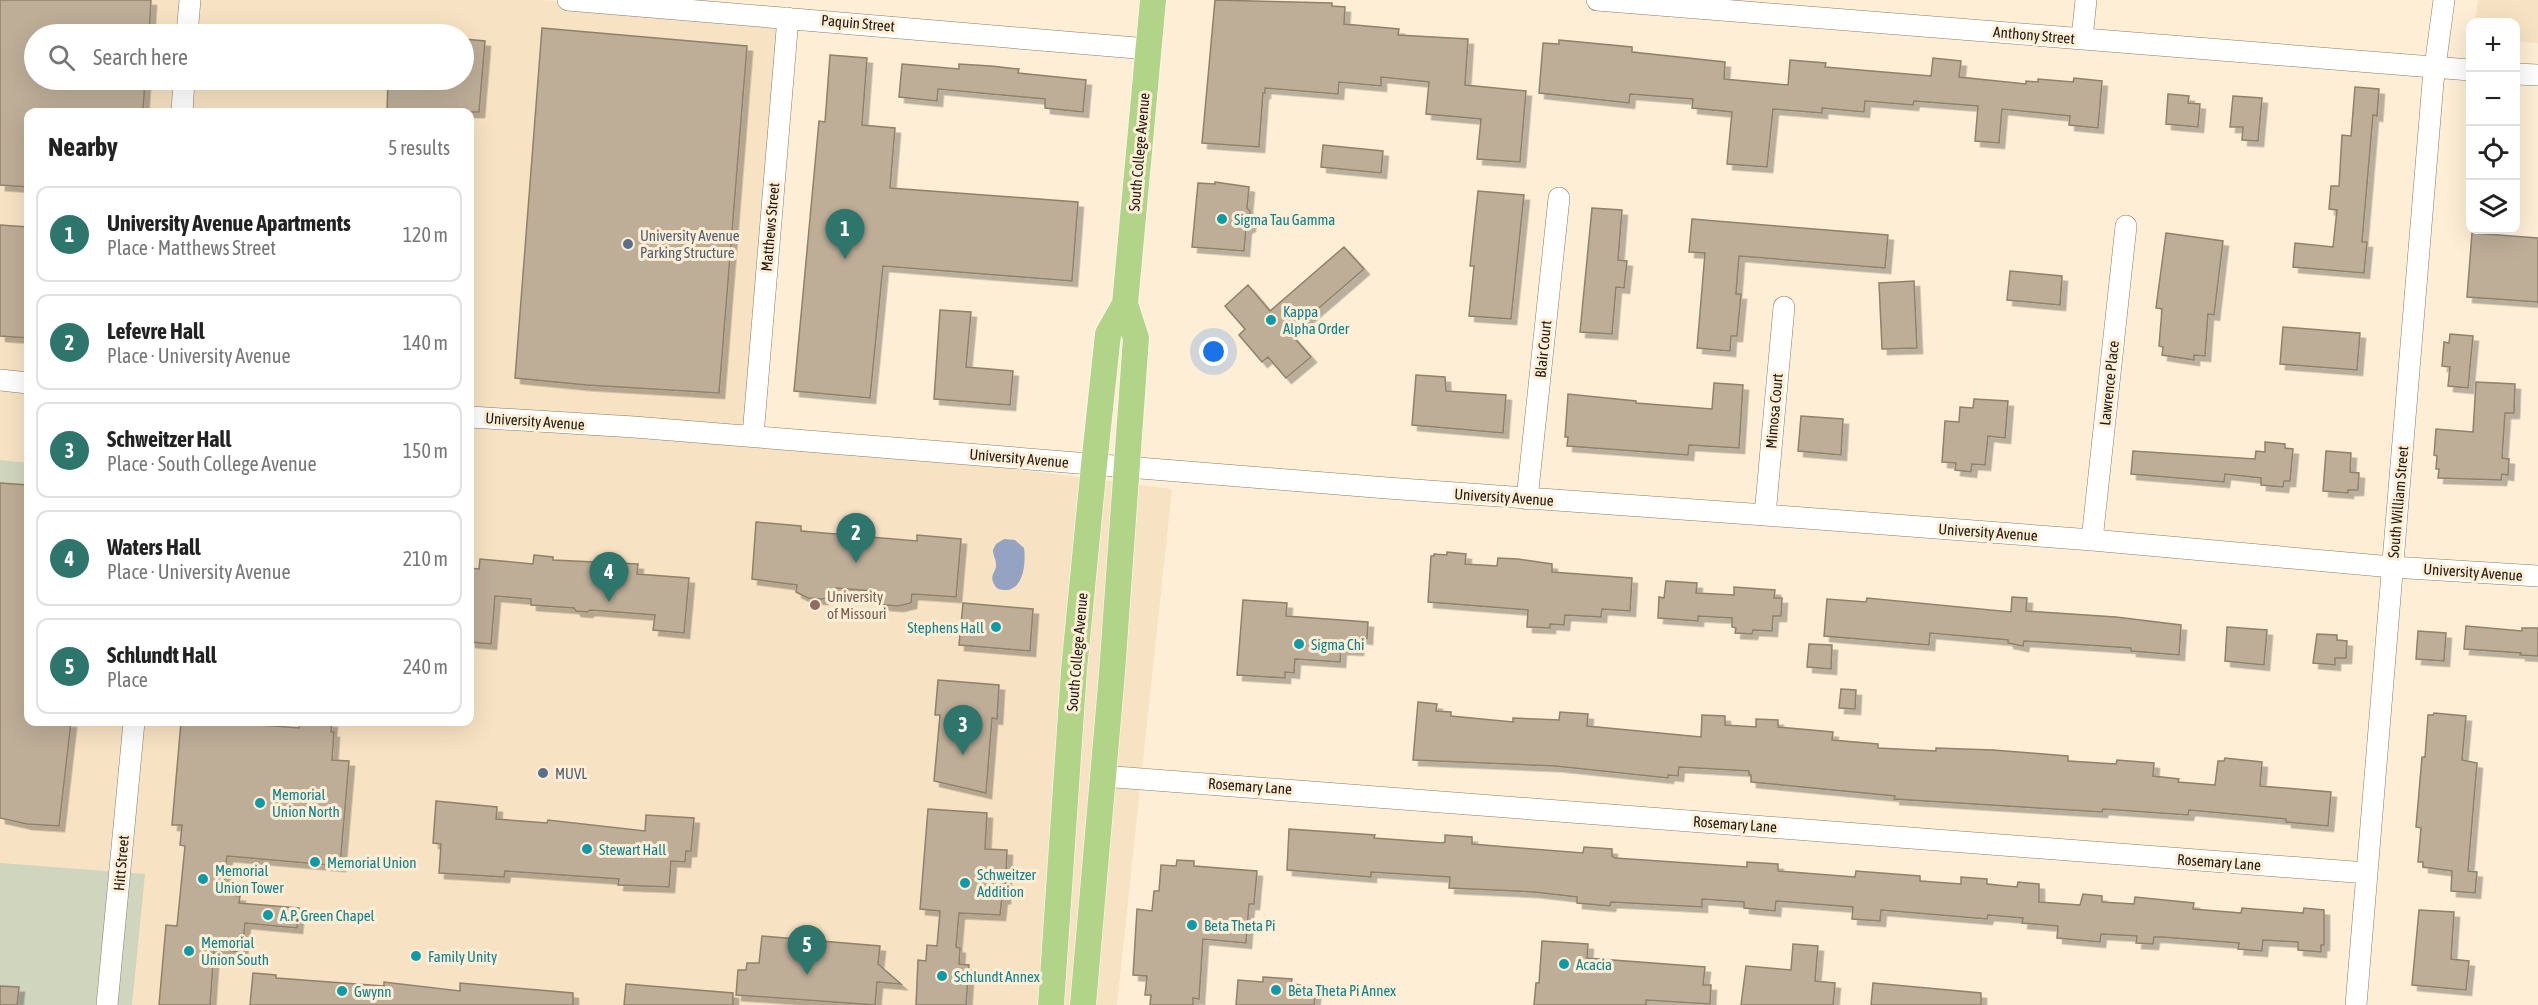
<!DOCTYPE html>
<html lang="en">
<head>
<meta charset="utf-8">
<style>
  :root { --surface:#fff; --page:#f6f6f6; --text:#222; --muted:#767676; --line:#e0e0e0; --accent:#2e756c }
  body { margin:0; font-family:"Asap Condensed",sans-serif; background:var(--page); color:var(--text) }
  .controls { position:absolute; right:18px; top:18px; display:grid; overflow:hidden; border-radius:12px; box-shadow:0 6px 24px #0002 }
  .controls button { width:54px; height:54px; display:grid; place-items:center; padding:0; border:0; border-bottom:2px solid var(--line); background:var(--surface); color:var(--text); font:30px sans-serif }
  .you { position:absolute; left:1214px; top:352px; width:21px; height:21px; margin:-15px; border:4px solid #fff; border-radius:50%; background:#1a73e8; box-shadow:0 0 0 9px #1a73e833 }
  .badge { display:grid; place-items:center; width:39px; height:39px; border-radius:50%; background:var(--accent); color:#fff; font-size:20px; font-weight:700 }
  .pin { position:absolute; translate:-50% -50px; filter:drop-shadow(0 2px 3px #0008) }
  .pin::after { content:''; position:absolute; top:32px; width:21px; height:18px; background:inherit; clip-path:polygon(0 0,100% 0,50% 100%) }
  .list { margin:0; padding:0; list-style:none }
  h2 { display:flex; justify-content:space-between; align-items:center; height:78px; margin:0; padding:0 24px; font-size:26px }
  h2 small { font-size:20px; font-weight:400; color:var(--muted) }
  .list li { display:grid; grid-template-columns:39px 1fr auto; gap:18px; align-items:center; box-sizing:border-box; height:96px; margin:0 12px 12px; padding:0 12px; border:2px solid var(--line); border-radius:12px }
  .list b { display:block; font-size:22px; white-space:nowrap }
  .list p { margin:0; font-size:20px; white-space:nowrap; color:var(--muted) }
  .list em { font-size:20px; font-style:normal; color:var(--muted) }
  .icon { flex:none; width:33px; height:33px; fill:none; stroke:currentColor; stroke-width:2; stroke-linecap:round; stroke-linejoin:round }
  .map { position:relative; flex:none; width:2538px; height:1005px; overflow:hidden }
  .search { position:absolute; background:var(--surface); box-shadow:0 6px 24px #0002; left:24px; top:24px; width:450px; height:66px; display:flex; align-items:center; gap:15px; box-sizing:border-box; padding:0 21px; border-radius:33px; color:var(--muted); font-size:22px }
  .panel { position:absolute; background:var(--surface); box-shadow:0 6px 24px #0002; left:24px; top:108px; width:450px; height:618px; border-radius:12px }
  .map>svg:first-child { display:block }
</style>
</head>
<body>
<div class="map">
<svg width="2538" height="1005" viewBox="0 0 2538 1005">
  <defs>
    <filter id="shadow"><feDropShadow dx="5.5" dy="5.5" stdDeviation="0" flood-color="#0004"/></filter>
  </defs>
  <rect width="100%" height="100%" fill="#feeed6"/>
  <path fill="#f7e2c3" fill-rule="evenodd" d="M0,0H540L787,19L747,435L1172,489L1117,1005H0ZM34,34H464V80H34ZM28,112H470V722H28Z
    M2478,0H2538V43L2516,41V22H2475Z"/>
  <path fill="#d0d6be" d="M0,460L28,463V485L0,483Z
    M0,863L145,874L132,1005H0Z"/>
  <path fill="#94a3c1" d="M1004,539L1015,540L1024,548C1026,562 1024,591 1004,590C998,590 995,587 993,582C990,574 997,571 996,564C996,559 993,556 993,550L996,544Z"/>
  <path fill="#beae98" stroke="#90816b" stroke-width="1.5" filter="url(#shadow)" d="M0,0H151L149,34H34V80H145L143,112H28V187L0,185Z
    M1215,0L1332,3V6L1345,7L1344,24L1399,29L1398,35L1468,39L1465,85L1526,91L1520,162L1477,159L1481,119L1426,114L1429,82L1381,77V86L1339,82L1338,94L1265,88V93H1263L1259,147L1202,143Z
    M542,28L747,46L719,393L586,385L515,378Z
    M464,39L485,41L479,112H387L388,80H464Z
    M1559,40L1632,47V52L1725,62L1724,79L1788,85L1790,60L1826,63L1825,67L1931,76L1933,58L1961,61L1959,77L2026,84V81L2038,82V79L2073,82L2074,78L2102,81L2098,128L2069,125L2070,116L2002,109L1999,143L1975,141L1978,106L1914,101L1913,105L1865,101L1864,112L1822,108V113L1773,109L1767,167L1727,164L1732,112L1692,108L1693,99L1630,94L1629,103L1539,93L1543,43L1559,44Z
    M830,55L867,58L862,125L895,128L890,188L1078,202L1072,281L883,266L870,398L794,391L819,121L825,122Z
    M902,64L959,69V64L991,66L1019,69L1018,73L1086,80L1083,112L1045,108V99L938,89L937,101L899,97Z
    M2355,87L2379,89L2377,116L2373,115L2362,242H2367L2364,273L2293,267L2295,243L2333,247L2337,210L2329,209L2331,186H2339L2342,135L2351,136Z
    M2168,94L2189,96L2188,103L2200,104L2198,127L2166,124Z
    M2233,96L2262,98L2258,141L2242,140L2243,127H2230Z
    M1323,145L1383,151L1381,173L1321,167Z
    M1215,182L1249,187L1247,208L1250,211V226L1246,228L1244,251L1192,247L1198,183L1215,184Z
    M1478,191L1524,195L1511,319L1469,316L1474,266H1470Z
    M1592,208L1622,210L1618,260L1627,261L1624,288L1616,287L1612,334L1580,332Z
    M1692,219L1888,235L1885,268L1739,256L1736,294H1741L1737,336H1731L1730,351L1697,348L1705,253L1689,252Z
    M0,225L28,227V338L0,336Z
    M2166,233L2223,241L2214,315L2208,314L2205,356L2194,355V360L2162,355L2163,347L2159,346L2162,309L2156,308Z
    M2472,233L2538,238V302L2467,297Z
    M1344,247L1364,269L1290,333L1311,357L1286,378L1268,357L1262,362L1239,335L1245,329L1225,306L1248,285L1270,311Z
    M2010,271L2062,276L2060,305L2007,300Z
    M1914,281L1917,348L1882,349L1879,283Z
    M940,310L971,312L966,367L1013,371L1010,405L934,399Z
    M2283,327L2360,333L2357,370L2280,364Z
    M2450,334L2473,336L2468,388L2448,386L2450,367L2442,366L2444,342L2449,343Z
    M1416,375L1445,377L1446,391L1506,395L1503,433L1412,425Z
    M2476,382L2515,384L2514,413H2505L2502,458L2509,459L2508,475L2502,474L2501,480L2438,478L2439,469H2436L2437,456L2434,455L2436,429L2473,432Z
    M1714,383L1743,385L1739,448L1689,445L1688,455L1567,446L1568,437H1565L1568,394L1636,401V403L1712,409Z
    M1974,399L2008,401L2005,438L1988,436L1985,465L1972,464L1971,472L1955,470L1956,463L1942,462L1945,421L1959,422L1960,407L1973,408Z
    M1801,416L1843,419L1841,455L1798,451Z
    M2265,442L2285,444V448L2293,449L2290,481H2284L2283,487L2261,485V478L2225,474L2224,482L2131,474L2133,451L2255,459L2256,451L2265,452Z
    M2326,451L2351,453L2350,472L2359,473L2358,490H2348V493L2323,491Z
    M0,483L28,485V722H71L59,826L27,824L0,818Z
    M756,522L801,526V531L917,541V535L961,539L956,597L912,594L911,603L898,606L885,605L872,599L873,591L836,588L835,596L822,599L808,598L796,592L797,585L752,579Z
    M1447,552L1466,554L1465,564L1497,566L1498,558L1518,559L1552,564V572L1632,578L1630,611L1602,609L1601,617L1565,615L1564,625L1550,624V628L1527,627L1528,610L1428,602L1431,556H1434V554L1447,555Z
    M534,555L553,557V560L638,564L637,574L689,578L684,633L653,630L655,615L590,610L587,612L576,611L574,608L531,605V599L495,596L491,644L470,642V568L479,569L480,559L533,564Z
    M1666,581L1697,583L1696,593L1734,595V587L1775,590L1774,598H1782L1781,616H1773L1772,631L1753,630L1752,634L1735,633L1736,628L1732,627V618L1698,616V621L1658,618L1659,597L1664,598Z
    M2012,597L2027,598L2026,611L2116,617L2181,625L2179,655L2131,651V648L2024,641L2023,646L2008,643V640L1930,633L1929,645L1824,636L1827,599L1866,602L1867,598L2011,612Z
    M1243,600L1287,603L1286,616L1368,622L1367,639L1359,638L1358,650L1341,649L1340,662L1295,659L1294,673L1285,672V678L1237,675Z
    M963,603L1033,609L1030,651L959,645Z
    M2466,626L2522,631V628H2538V656L2520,655L2521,653L2464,649Z
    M2227,627L2267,630L2264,665L2225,661Z
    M2418,631L2446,633L2444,661L2416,659Z
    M2317,634L2337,635V640L2347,641L2346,658H2335V665L2313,663Z
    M1809,644L1832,645L1831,669L1807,667Z
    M938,680L999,685L997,719L992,718L986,793L934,781L940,715H935Z
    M1841,689L1856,690L1855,709L1839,708Z
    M1418,702L1437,704L1436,711L1451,712V716L1513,722V718L1559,720L1560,712L1588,714L1587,726L1701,737L1702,715L1725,716V725L1756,727V719L1778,720V727L1833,732L1832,740L1878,744V748L1936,751V748L1993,750L2068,756V761L2116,764L2117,760L2154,763L2153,776L2179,779L2178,782L2215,785L2218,761H2224L2225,758L2262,762L2260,786L2331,792L2328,826L2286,822V819L2189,810L2188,815L2103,809L2102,812L1894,799L1895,796L1751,782V775H1749V771L1679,767L1678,776L1668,775V778L1555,766L1413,760Z
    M2434,713L2466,716L2462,760L2477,763L2468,871L2477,872L2475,893L2451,891L2452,871L2423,867V862H2418L2421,828L2416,827L2422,757H2425L2428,715H2433Z
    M181,722H224L299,728V722H332L331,732H334L332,760L349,761L340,866L227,856L223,894L240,896L239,903L299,908L297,928L245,923L242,952L214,949L210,1005H159L166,925L177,926L185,846L180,845L182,825H172Z
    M436,801L497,807L496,819L547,823L548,820L645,831L646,815L694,818L691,851H686L685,862L671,861L669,887L618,885L619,879L505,871L504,877L439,873L441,844L433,843Z
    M928,809L987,813L985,849L1007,850L1005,898L1002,897L1000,915L959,913L956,947L960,948L959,964L969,965L966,1005H916L918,960L926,961L927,945L937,946L940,911L920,909Z
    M1289,829L1375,835L1374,838L1442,843L1445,842V835L1472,837V844L1583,853L1584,847L1612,849V856L1615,858L1747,867V862L1778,864V871L1855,877L1856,871L1920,876V881L1961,884V877L1987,879V884L2017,887L2018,882L2039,884V902L2080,905L2083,894L2102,896V902L2134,904L2135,897L2194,903L2193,909L2241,913L2242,908L2303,913L2304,908L2324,910V945H2321V952L2298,950V942L2263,940L2262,951L2238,949L2239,943L2161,937H2154L2153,944L2136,943L2137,936L2101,934L2100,942L2057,938L2058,926L2022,923L2023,918L1988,915L1987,919L1881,910L1880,921L1852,919L1853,907L1776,901L1775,911L1744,908V902L1702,899V907L1611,902L1610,906L1577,903V897L1534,892L1449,888L1450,877L1371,872V877L1287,870Z
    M1177,860L1194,861V866L1257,871L1254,904H1249L1246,943L1203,939L1199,999L1193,998V1005H1150L1151,995H1145L1147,976L1133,975L1137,909L1152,911L1154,891H1159L1161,865L1176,866Z
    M2419,910L2454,912L2451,959L2469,961L2466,990L2412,985Z
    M762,936L880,946L878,964L901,984L877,982L875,1005L736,995L738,970H746L747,963H759Z
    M1542,941L1588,944L1587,958L1705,967L1703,985H1711L1710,1004L1646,1000V1005H1534L1536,983H1539Z
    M1793,944L1818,946L1815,981L1835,983L1833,1005H1741L1746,966L1791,970Z
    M253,973L276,975V978L384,986V982L460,991V983L573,993V1005H250Z
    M1263,977L1292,979L1291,984L1316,987L1314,1005H1236L1238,980L1263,982Z
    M1873,983L1981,993V1005H1871Z
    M626,984L733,993V1005H624Z
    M0,986L19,987L17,1005H0Z"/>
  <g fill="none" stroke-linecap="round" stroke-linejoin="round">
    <g stroke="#8a7b65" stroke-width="22">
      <path id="minor" d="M568,0L1148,49
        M1597,0L2470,70
        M187,34L190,0
        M2082,38L2086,0
        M2516,74L2538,75
        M182,112L184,80
        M0,380L28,383
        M470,417L634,427L1387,488L1765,515L2092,540L2392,567L2538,576
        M753,436L788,18
        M1527,499L1559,198
        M1765,515L1784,307
        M2092,540L2126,226
        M1102,776L2367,873
        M107,1005L134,722
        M2356,1005L2433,82L2444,0"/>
    </g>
    <g stroke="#fff" stroke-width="27">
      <path id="major" d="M1051,1005L1074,670L1094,465L1108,334L1125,304
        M1083,1005L1112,673L1136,338L1125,304L1153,0"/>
    </g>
    <use href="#minor" stroke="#fff" stroke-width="21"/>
    <use href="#major" stroke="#b2d488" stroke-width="26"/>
  </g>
  <g fill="#0f9aa8" stroke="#feeed6" stroke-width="2">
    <circle cx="1222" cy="219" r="6"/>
    <circle cx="1271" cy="320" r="6"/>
    <circle cx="996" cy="627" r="6"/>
    <circle cx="1299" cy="644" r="6"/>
    <circle cx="260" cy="803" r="6"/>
    <circle cx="587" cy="849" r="6"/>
    <circle cx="315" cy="862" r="6"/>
    <circle cx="203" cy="879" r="6"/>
    <circle cx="965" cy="883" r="6"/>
    <circle cx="268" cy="915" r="6"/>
    <circle cx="1192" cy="925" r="6"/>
    <circle cx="189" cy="951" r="6"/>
    <circle cx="416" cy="956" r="6"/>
    <circle cx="1564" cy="964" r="6"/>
    <circle cx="942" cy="976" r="6"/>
    <circle cx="1276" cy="990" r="6"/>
    <circle cx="342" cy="991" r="6"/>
  </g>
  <g fill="#5c6f8a" stroke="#feeed6" stroke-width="2">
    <circle cx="628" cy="244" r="6"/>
    <circle cx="543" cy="773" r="6"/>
  </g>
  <circle fill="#8d6e63" stroke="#feeed6" stroke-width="2" cx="815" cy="605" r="6"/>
  <g text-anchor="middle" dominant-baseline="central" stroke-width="6" stroke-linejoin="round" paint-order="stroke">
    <g font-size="15" fill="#1e1910" stroke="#feeed6">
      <text transform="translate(858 23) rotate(5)">Paquin Street</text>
      <text transform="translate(2034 35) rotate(5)">Anthony Street</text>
      <text transform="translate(1139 152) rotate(-85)">South College Avenue</text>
      <text transform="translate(770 227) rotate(-85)">Matthews Street</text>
      <text transform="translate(1543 349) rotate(-84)">Blair Court</text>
      <text transform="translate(2109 383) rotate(-84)">Lawrence Place</text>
      <text transform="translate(1774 411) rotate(-85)">Mimosa Court</text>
      <text transform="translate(535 421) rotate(4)">University Avenue</text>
      <text transform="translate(1019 458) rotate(5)">University Avenue</text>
      <text transform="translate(1504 497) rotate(4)">University Avenue</text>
      <text transform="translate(2398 502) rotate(-85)">South William Street</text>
      <text transform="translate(1988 532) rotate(4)">University Avenue</text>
      <text transform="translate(2473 572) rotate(4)">University Avenue</text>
      <text transform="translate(1077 652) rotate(-85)">South College Avenue</text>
      <text transform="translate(1250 786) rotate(4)">Rosemary Lane</text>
      <text transform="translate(1735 824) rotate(4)">Rosemary Lane</text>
      <text transform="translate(2219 862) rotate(4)">Rosemary Lane</text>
      <text transform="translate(121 863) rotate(-85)">Hitt Street</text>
    </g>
    <g font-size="15" fill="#0d838f" stroke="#feeed6" text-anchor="start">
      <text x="1234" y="219">Sigma Tau Gamma</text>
      <text x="1283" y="311">Kappa<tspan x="1283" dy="17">Alpha Order</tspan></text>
      <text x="984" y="627" text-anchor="end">Stephens Hall</text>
      <text x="1311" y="644">Sigma Chi</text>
      <text x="272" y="794">Memorial<tspan x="272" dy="17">Union North</tspan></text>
      <text x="599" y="849">Stewart Hall</text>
      <text x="327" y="862">Memorial Union</text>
      <text x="215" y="870">Memorial<tspan x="215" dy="17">Union Tower</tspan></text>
      <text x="977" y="874">Schweitzer<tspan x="977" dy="17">Addition</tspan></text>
      <text x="280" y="915">A.P. Green Chapel</text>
      <text x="1204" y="925">Beta Theta Pi</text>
      <text x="201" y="942">Memorial<tspan x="201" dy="17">Union South</tspan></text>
      <text x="428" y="956">Family Unity</text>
      <text x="1576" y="964">Acacia</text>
      <text x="954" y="976">Schlundt Annex</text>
      <text x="1288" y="990">Beta Theta Pi Annex</text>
      <text x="354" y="991">Gwynn</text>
    </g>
    <g font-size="15" fill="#4e5e75" stroke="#feeed6" text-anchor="start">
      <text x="640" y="235">University Avenue<tspan x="640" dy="17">Parking Structure</tspan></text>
      <text x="555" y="773">MUVL</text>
    </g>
    <g font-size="15" fill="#785e54" stroke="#feeed6" text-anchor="start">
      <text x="827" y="596">University<tspan x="827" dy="17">of Missouri</tspan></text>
    </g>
  </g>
</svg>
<div class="controls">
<button>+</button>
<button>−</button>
<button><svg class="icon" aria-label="locate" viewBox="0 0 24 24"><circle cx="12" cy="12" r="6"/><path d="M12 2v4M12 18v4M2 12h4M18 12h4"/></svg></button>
<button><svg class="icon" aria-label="layers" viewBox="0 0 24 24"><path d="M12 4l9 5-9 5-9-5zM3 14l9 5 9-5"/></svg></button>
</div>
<div class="you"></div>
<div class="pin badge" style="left:845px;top:259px">1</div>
<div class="pin badge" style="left:856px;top:563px">2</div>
<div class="pin badge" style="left:963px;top:755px">3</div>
<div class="pin badge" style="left:609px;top:602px">4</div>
<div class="pin badge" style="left:807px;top:975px">5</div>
<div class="search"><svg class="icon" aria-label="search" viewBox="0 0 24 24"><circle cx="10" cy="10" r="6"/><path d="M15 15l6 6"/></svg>Search here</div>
<section class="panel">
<h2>Nearby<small>5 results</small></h2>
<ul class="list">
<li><span class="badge">1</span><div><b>University Avenue Apartments</b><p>Place · Matthews Street</p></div><em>120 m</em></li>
<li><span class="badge">2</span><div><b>Lefevre Hall</b><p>Place · University Avenue</p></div><em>140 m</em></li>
<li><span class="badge">3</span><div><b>Schweitzer Hall</b><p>Place · South College Avenue</p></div><em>150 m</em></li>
<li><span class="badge">4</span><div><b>Waters Hall</b><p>Place · University Avenue</p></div><em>210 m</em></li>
<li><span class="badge">5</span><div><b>Schlundt Hall</b><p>Place</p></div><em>240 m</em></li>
</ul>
</section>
</div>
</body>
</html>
